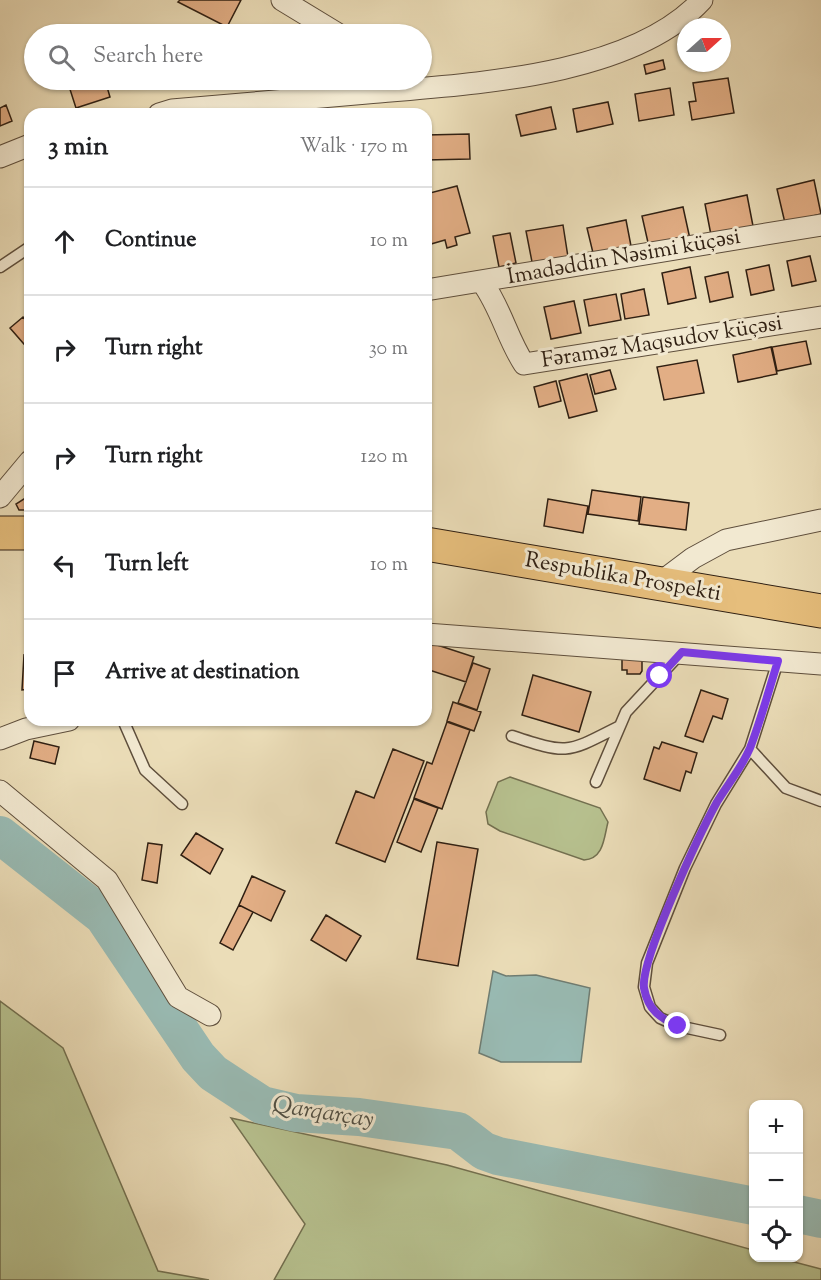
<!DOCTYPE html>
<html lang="en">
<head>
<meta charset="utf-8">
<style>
  :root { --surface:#fff; --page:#f6f6f6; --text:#202124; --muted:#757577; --line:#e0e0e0 }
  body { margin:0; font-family:"Sorts Mill Goudy",serif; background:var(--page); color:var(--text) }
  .controls { position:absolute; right:18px; bottom:18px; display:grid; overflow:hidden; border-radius:12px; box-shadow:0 2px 4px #0004 }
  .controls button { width:54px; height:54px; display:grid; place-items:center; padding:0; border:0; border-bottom:2px solid var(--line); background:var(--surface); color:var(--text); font:30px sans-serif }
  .compass { position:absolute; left:677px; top:18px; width:54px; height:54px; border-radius:50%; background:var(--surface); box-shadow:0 2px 4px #0004; rotate:69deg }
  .stop { position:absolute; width:18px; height:18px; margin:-14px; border:4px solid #7c3aed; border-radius:50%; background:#fff }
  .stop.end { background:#7c3aed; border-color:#fff; box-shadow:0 2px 6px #0008 }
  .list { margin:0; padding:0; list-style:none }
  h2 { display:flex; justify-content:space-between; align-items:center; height:78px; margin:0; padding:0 24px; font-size:26px }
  h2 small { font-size:20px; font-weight:400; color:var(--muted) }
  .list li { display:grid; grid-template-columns:39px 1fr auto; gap:18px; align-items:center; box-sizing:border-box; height:108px; padding:0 24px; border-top:2px solid var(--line) }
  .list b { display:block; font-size:22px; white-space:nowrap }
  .list em { font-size:20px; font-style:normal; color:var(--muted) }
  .icon { flex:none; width:33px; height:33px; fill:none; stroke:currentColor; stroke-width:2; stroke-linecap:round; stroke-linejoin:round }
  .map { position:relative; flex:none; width:821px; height:1280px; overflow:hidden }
  .search { position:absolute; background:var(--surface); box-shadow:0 2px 4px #0004; left:24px; top:24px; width:408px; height:66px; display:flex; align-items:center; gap:15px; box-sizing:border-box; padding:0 21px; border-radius:33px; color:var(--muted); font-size:22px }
  .panel { position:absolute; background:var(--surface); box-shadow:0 2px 4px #0004; left:24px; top:108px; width:408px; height:618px; border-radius:18px }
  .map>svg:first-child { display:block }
</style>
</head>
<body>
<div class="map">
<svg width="821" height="1280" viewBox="0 0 821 1280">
  <rect width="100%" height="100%" fill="#ebddb8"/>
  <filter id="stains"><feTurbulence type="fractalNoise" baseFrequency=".00333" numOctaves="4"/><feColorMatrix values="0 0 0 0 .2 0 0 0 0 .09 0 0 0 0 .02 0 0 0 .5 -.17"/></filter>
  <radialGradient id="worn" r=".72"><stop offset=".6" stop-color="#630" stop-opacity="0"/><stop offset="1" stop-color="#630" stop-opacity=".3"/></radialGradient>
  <path fill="#b7c18f" stroke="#737050" stroke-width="1.5" d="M510,777L600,808L608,822C604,837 604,859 584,860L500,831L488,824L486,812L498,782Z
    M0,1001L63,1048L158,1271L209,1280H0Z
    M231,1118L447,1165L753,1250L754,1258H779L821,1269V1280H274L305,1224Z"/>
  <path fill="#99bbb4" stroke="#6f7d73" stroke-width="1.5" d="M493,971L506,976L536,975L590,988L581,1062H501L479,1053Z"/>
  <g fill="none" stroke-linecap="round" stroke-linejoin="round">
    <path stroke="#99bbb4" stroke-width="38" d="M0,835L103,916L198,1057L213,1073L262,1105L296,1113L359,1117L458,1131L484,1151L498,1156L754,1206
      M798,1214L821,1219"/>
  </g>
  <path fill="#e2ae85" stroke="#2f1f12" stroke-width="1.5" d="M180,0H241L227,27L178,2Z
    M663,60L665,69L646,74L644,65Z
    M728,78L734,113L692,120L689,102L696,101L693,83Z
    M67,80H105L110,97L76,108Z
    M670,88L674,115L639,121L635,94Z
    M608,102L613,124L577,132L573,109Z
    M6,105L12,121L0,126V108Z
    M551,107L556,129L521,136L516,115Z
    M469,134L470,159L426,160V135Z
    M814,180L821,214L785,223L777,189Z
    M457,186L470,233L455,237L457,245L447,248L445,240L431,244L426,224V194Z
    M747,195L753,226L711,235L705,204Z
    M683,207L690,239L649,247L642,216Z
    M626,220L631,246L593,253L587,228Z
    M563,225L568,257L532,262L526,231Z
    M510,233L516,263L499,267L493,236Z
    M810,256L816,281L792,286L787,261Z
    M769,265L774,290L751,295L746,270Z
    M690,267L696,298L668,304L662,273Z
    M728,272L733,297L710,302L705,277Z
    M644,289L649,315L625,319L621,294Z
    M616,294L621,320L589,326L584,300Z
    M574,301L581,333L551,339L544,307Z
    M23,317L30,326V351L10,328Z
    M806,341L811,364L777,371L772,347Z
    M771,347L777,374L738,382L733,355Z
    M697,360L704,393L664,400L657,367Z
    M610,370L616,389L595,394L590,375Z
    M587,374L597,411L569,418L559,381Z
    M556,381L561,401L539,407L534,387Z
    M592,490L641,497L638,521L588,514Z
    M30,495V510H19L16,504Z
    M643,497L689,503L686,530L639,524Z
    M548,499L588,506L583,533L544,526Z
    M428,642L474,657L466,682L426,669Z
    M24,655L30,656V689L22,690Z
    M622,659L642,660V671L640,674H627V670H622Z
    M473,663L490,669L477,710L458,703Z
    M533,675L591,692L579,732L522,715Z
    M701,690L728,699L722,719L713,716L703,742L685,736Z
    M453,702L481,712L474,731L447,721Z
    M447,722L470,730L442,809L414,798L427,762L432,764Z
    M34,741L59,747L55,764L30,758Z
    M662,742L697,753L691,773L686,771L680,791L644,779L654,747L659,749Z
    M393,749L424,761L385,862L336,843L356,791L374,798Z
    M414,799L438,808L421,852L397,842Z
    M196,833L223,849L210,874L181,855Z
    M437,842L478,849L458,966L417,959Z
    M148,843L162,845L157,883L142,880Z
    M252,876L285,891L271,921L239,905Z
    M239,905L253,912L233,950L220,943Z
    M326,915L361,936L346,961L311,940Z"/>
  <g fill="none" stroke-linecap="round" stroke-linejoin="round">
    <g stroke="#5e4e3c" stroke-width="13">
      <path id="lane" d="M0,267L30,247
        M123,720L145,770L182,804
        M512,736C569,755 567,753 620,726
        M750,749L786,788L821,801
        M596,782L626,712L680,654
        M720,1035L678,1026L660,1018L650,1007L644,987L647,963L685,868L716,804L750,749L778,661"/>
    </g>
    <g stroke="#5e4e3c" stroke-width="23">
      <path id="street" d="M282,0L338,34
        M159,114L172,110C237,104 302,99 367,93C467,84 630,78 702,0
        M0,157L30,145
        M482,282C501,308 507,338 524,364L821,317
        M426,290L821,225
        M0,497L30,461
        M657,585L693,558L726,540L821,520
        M426,634L821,664
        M0,739L26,729L69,720
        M0,791L107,880L178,997L210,1015"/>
    </g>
    <g stroke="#2f1f12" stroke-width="35">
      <path id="primary" d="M0,533H30
        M426,544L821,611"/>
    </g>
    <use href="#lane" stroke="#f2e9d1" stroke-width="10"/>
    <use href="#street" stroke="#f2e9d1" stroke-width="21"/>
    <use href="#primary" stroke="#e6be7c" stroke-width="33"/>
  </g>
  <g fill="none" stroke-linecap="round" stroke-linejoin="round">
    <path stroke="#7c3aed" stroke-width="8" d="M660,676L682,652L778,661C769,689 761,720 750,748C742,767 728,784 717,802C701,831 640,960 644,988C648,1010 660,1018 678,1026"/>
  </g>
  <g text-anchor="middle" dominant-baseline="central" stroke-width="6" stroke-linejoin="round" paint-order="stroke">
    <g font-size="22" fill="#2f1f12" stroke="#f2e9d1">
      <text transform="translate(624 258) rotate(-10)">İmadəddin Nəsimi küçəsi</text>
      <text transform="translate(662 343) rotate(-9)">Fəraməz Maqsudov küçəsi</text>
      <text transform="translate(623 578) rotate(10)">Respublika Prospekti</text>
    </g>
    <g font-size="24" font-style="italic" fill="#4f4e43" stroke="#f2e9d1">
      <text transform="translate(323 1113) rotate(9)">Qarqarçay</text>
    </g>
  </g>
  <rect width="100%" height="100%" filter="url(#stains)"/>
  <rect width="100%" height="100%" fill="url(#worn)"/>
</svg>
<div class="controls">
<button>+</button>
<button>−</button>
<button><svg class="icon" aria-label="locate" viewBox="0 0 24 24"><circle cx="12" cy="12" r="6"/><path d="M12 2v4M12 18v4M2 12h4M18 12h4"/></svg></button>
</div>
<svg class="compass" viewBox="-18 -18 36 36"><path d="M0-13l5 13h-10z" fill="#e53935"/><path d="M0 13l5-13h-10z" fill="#757577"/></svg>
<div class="stop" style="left:660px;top:676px"></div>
<div class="stop end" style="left:678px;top:1026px"></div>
<div class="search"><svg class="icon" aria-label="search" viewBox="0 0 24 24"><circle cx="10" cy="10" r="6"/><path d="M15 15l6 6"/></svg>Search here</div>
<section class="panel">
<h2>3 min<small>Walk · 170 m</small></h2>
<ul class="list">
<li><svg class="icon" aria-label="ahead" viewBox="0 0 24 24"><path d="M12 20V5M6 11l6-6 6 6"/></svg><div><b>Continue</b></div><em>10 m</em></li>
<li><svg class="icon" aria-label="right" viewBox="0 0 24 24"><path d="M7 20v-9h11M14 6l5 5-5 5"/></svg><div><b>Turn right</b></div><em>30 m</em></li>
<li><svg class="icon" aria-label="right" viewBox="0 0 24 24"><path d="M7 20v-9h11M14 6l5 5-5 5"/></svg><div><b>Turn right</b></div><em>120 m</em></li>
<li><svg class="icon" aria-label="left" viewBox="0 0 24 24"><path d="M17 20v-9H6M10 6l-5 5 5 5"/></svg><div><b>Turn left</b></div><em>10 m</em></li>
<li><svg class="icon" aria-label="arrive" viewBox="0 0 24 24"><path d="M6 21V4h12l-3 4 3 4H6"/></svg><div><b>Arrive at destination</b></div></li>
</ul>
</section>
</div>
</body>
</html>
